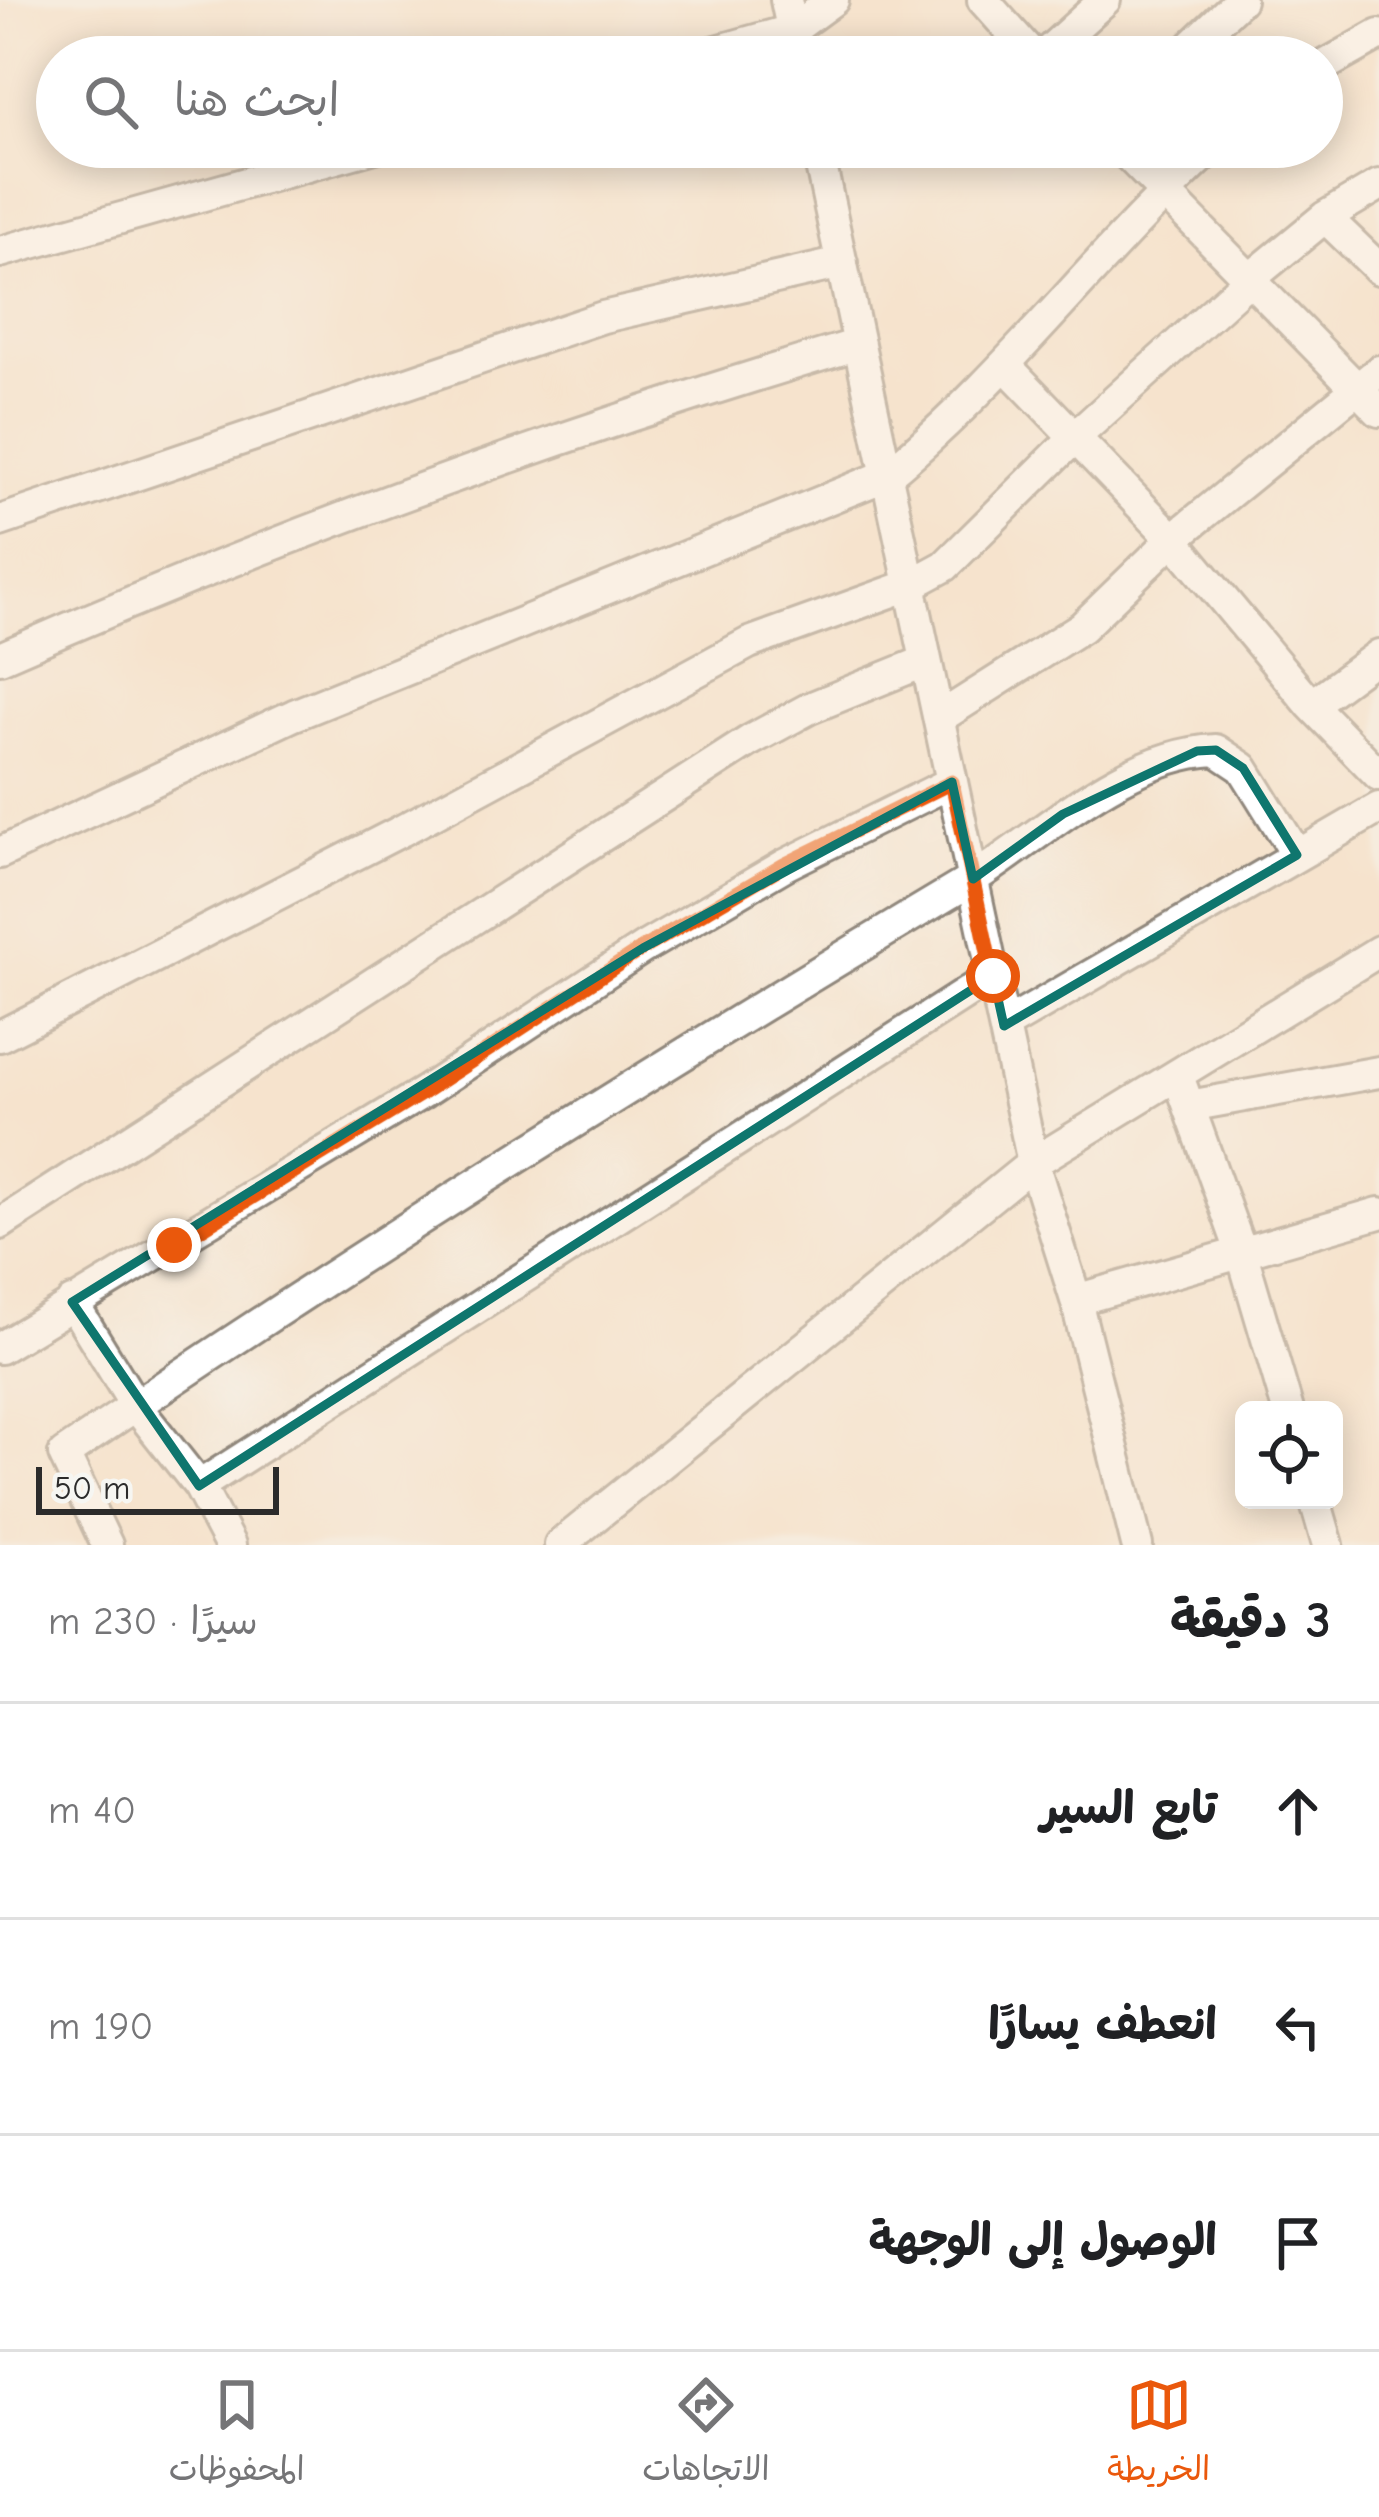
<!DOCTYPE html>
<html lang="ar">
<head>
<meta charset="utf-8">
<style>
  :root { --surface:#fff; --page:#f2f2f2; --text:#202124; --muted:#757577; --line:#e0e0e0; --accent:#ea580c }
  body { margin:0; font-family:"Comic Neue","Playpen Sans Arabic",sans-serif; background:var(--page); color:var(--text); direction:rtl }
  .controls { position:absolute; right:36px; bottom:36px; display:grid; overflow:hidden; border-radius:18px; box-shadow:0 6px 30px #0003 }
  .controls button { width:108px; height:108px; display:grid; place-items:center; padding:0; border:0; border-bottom:3px solid var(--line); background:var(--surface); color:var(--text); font:60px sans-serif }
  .scale { position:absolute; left:36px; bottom:30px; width:243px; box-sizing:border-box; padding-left:12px; border:6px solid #2b2b2b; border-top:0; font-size:33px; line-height:42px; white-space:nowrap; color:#2b2b2b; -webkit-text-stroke:9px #f6f6f2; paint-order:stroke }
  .stop { position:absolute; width:36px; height:36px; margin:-27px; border:9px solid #ea580c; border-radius:50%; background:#fff }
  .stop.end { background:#ea580c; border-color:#fff; box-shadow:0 3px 12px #0008 }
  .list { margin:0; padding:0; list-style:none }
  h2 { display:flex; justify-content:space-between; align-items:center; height:156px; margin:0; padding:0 48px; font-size:51px }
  h2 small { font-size:39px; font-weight:400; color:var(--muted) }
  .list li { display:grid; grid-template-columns:78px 1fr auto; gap:36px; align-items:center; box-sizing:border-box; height:216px; padding:0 48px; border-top:3px solid var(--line) }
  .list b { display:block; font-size:45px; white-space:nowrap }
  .list em { font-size:39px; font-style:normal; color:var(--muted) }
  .icon { flex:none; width:66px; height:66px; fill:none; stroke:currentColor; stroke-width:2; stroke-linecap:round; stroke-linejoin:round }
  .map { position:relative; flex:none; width:1379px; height:1545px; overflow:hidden; direction:ltr }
  .search { position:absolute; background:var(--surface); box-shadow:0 6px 30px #0003; left:36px; right:36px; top:36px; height:132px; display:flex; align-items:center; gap:30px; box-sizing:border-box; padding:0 42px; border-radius:66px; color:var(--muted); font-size:45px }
  .sheet { height:804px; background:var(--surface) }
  nav { display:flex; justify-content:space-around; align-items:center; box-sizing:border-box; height:168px; border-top:3px solid var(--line); background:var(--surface); font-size:33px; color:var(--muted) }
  nav a { display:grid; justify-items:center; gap:6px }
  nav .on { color:var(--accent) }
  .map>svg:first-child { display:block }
</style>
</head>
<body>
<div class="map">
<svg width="1379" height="1545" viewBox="0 0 1379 1545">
  <rect width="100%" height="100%" fill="#f6f6f2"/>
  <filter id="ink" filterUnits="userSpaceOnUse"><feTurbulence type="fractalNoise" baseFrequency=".00833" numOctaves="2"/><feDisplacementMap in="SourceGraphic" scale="24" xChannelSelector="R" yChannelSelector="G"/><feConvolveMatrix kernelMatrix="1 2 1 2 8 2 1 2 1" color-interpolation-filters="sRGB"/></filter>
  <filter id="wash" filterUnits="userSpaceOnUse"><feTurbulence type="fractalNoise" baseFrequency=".004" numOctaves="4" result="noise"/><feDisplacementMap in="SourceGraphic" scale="48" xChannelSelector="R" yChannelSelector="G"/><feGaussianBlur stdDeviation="2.7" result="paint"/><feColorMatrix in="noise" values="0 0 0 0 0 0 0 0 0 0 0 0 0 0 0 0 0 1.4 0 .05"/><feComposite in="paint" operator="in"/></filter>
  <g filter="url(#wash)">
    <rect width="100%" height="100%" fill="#f5e3cd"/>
  </g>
  <g filter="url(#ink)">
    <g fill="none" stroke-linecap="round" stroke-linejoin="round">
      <g stroke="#90877c" stroke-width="36">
        <path id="minor" d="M786,0L798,57
          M983,0L1034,57
          M695,57L792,30L833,0
          M1042,57L1105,0
          M1180,57L1240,0
          M1322,67L1379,35
          M817,147L1033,1163L1076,1300L1137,1545
          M1120,147L1379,411
          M1325,217L1379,269
          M0,252L375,147
          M1006,366L1173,539L1311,705L1379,775
          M0,521L603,317L842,263
          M0,658C280,535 566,431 859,344
          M1311,705L1379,655
          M939,718L1082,627L1173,539L1379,371
          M0,853L294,715L887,475C1007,377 1099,251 1213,147
          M1004,1026L1379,808
          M0,1036L401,831L749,643L910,585L945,566L1075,437L1252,277L1325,217L1379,185
          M1178,1076L1242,1254L1288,1410
          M1189,1106L1379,1072
          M0,1224L751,740L810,708L926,661
          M1076,1300L1379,1213
          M72,1302L135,1405L199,1486
          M0,1348L424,1092L643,948L785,865L952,782
          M1315,1500L1328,1545
          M107,1545L64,1454C357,1254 658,1067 963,885C1041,838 1120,755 1216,750L1243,768L1297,855
          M230,1545L199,1486L993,976
          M560,1545L1033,1163L1379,951"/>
      </g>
      <use href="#minor" stroke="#fff" stroke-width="30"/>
    </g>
  </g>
  <g fill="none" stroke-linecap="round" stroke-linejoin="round" filter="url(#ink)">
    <path stroke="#ea580c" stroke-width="15" d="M174,1245L424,1092L643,948L784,865L952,782L993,976"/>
  </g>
  <path d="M0 0H1379V1545H0ZM1216,750L1243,768L1297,855L1004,1026L993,976L199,1486L72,1302L643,948L952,782L973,879L1063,814L1197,751Z" fill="#f5e3cd" fill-opacity=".55" fill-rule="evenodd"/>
  <path fill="none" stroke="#0f766e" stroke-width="9" stroke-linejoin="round" d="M1216,750L1243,768L1297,855L1004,1026L993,976L199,1486L72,1302L643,948L952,782L973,879L1063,814L1197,751Z"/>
</svg>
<div class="controls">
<button><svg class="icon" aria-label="locate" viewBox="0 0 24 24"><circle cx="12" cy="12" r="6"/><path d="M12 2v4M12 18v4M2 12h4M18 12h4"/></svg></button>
</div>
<div class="scale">50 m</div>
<div class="stop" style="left:993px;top:976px"></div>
<div class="stop end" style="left:174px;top:1245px"></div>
<div class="search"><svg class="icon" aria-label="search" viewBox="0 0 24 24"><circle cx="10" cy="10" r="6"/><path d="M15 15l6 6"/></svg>ابحث هنا</div>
</div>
<section class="sheet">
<h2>3 دقيقة<small>سيرًا · 230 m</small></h2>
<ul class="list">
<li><svg class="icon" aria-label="ahead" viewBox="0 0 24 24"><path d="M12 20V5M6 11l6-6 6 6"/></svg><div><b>تابع السير</b></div><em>40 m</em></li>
<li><svg class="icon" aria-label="left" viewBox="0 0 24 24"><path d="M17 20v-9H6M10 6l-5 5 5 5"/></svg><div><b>انعطف يسارًا</b></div><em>190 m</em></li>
<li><svg class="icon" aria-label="arrive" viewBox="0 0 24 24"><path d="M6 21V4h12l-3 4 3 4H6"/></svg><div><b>الوصول إلى الوجهة</b></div></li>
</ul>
</section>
<nav>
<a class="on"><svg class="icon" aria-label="map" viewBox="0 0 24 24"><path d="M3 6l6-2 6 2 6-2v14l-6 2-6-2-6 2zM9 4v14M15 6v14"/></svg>الخريطة</a>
<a><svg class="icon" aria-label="directions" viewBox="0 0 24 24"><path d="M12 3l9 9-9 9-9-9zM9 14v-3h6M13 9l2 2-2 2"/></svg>الاتجاهات</a>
<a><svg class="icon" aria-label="saved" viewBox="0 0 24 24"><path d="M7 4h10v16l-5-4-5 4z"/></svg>المحفوظات</a>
</nav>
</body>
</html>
